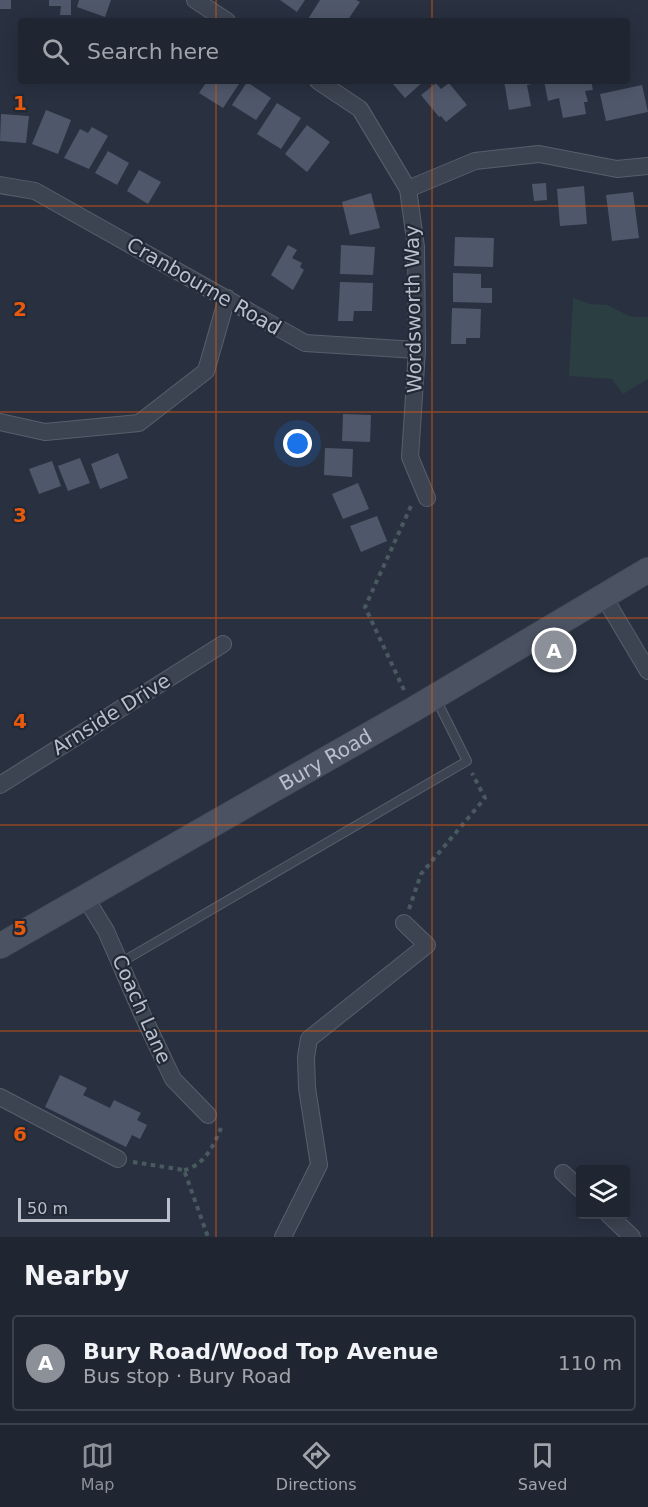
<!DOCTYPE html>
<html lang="en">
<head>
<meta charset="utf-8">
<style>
  :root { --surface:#1f2531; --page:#2c313d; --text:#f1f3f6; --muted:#a1a5ab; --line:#3c424d; --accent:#8c9099 }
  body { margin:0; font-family:"DejaVu Sans",sans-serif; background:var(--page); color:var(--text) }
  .controls { position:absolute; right:18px; bottom:18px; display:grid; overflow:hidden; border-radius:6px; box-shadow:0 3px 15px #0003 }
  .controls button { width:54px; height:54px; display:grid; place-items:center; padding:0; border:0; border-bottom:2px solid var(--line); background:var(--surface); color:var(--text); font:30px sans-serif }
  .scale { position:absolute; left:18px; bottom:15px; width:152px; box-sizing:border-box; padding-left:6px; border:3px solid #babfcb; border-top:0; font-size:16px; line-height:21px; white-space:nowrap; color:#babfcb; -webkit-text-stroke:4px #222936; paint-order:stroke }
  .you { position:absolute; left:298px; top:444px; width:21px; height:21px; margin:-15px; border:4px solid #fff; border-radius:50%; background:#1a73e8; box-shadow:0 0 0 9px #1a73e833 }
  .badge { display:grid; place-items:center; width:39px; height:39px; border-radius:50%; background:var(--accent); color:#fff; font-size:20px; font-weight:700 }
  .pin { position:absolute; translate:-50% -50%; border:3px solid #fff; box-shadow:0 2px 6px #0006 }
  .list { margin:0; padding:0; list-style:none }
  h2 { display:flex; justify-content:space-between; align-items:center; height:78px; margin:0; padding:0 24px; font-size:26px }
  h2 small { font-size:20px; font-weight:400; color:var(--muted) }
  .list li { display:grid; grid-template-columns:39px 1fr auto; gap:18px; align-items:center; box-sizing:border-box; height:96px; margin:0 12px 12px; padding:0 12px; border:2px solid var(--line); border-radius:6px }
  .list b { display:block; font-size:22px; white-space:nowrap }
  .list p { margin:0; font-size:20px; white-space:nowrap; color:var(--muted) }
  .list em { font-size:20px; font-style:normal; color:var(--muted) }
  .icon { flex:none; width:33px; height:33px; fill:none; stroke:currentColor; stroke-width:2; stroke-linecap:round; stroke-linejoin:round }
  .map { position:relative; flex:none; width:648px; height:1237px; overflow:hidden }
  .search { position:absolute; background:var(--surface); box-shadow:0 3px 15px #0003; left:18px; right:18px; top:18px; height:66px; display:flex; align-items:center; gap:15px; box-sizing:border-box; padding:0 21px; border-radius:6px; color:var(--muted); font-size:22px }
  .sheet { height:186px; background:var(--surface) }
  nav { display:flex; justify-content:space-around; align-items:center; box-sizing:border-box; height:84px; border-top:2px solid var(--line); background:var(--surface); font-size:16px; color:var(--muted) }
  nav a { display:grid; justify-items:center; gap:3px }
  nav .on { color:var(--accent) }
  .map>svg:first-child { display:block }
</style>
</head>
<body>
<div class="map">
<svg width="648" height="1237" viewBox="0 0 648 1237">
  <rect width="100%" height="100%" fill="#293141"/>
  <path fill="#2b3e42" d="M573,298L590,304L607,305L631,317H648V379L623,394L612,379L569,376Z"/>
  <path fill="#4f586a" d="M0,0H11V9H0Z
    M49,0H71V15H60L61,6H49Z
    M79,0H111L105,17L77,7Z
    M280,0H305L297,12Z
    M320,0H356L360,2L347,21H312L308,19Z
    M207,81H241L223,108L199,93Z
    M394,81H424L405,98L392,83Z
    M504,81H542V82L527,85L531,106L509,110Z
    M544,81H591L593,90L585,91L588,102H584L586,114L563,118L559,98L548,101Z
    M247,82L271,98L256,120L232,105Z
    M436,83L441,89L449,83L467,105L446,122L441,116L439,117L421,95Z
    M642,85L648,112L606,121L600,94Z
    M277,103L301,118L281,149L257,134Z
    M46,110L71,120L58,154L32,144Z
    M1,114L29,116L26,143L0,141Z
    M307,125L330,142L307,172L285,154Z
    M92,127L108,136L89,169L64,158L80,129L88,133Z
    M108,151L129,163L117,185L95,173Z
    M139,170L161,182L148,204L127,191Z
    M546,183L547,200L534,201L532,184Z
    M584,186L587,224L560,226L557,189Z
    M633,192L639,238L612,241L606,195Z
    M371,193L380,228L350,235L342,202Z
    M455,237L494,238L493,267L454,266Z
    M288,245L297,250L292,258L302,263L300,267L304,270L293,290L271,275Z
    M341,245L375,247L373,275L340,274Z
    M453,273L481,274V288H492V303L453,302Z
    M340,282L373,283L372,311H354L353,321H338Z
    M452,308L481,309L480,338H466V344H451Z
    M343,414L371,415L370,442L342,441Z
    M325,448L353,449L352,477L324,475Z
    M118,453L128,478L100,489L91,464Z
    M80,458L90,483L68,491L58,466Z
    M52,461L61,486L39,494L29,469Z
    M358,483L369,509L343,519L332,494Z
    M377,516L387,541L361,552L350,526Z
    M60,1075L87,1088L83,1095L110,1108L114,1100L141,1113L137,1120L147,1125L140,1139L132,1135L126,1147L45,1107Z"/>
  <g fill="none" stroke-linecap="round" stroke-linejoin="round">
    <g stroke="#585f6b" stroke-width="10">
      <path id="service" d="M120,963L467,761L436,699"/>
    </g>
    <g stroke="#585f6b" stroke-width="18">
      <path id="minor" d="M195,0L227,21
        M318,81L360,109L408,189L416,247L417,350L410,457L427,498
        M0,185L35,191L305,343L417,350
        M408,189L475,161L539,154L617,169L648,166
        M0,422L45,432L139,423L206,371L227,298
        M604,597L648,671
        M0,785L223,644
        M85,897L106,931L143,1016L173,1079L208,1115
        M0,1097L118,1159
        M563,1173L580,1189
        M608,1214L632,1237
        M283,1237L319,1165L307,1088L306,1057L309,1039L427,945L404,923"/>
    </g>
    <g stroke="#474d5a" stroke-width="26">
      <g id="secondary">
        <path id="s1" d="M0,946L414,709L648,570"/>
      </g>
    </g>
    <path stroke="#495a5f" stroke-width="4" stroke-dasharray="4.5 4.5" stroke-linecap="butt" d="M404,690L365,607L411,506
      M409,909L421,874L485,798L472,773
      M133,1162L184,1170L208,1237
      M184,1170C204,1166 214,1145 221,1128"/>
    <use href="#service" stroke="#3d4451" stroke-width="8"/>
    <use href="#minor" stroke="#3d4451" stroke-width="16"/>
    <use href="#secondary" stroke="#4b5363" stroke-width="24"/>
  </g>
  <path fill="none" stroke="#e8590c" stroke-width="1.5" stroke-opacity="0.55" d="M216,0V21M432,0V21M216,81V1237M432,81V1237M0,206H648M0,412H648M0,618H648M0,825H648M0,1031H648"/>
  <g text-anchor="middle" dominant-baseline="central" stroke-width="4.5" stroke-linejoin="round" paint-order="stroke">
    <g font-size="20" fill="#babfcb" stroke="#222936">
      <text transform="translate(204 286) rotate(30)">Cranbourne Road</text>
      <text transform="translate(413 309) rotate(-91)">Wordsworth Way</text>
      <text transform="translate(111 714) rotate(-32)">Arnside Drive</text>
      <text stroke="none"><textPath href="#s1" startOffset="375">Bury Road</textPath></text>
      <text transform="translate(142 1009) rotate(66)">Coach Lane</text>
    </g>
  </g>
  <g font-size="20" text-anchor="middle" font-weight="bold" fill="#e8590c" stroke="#222936" stroke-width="4.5" stroke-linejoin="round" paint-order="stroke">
    <text x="20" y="110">1</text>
    <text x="20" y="316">2</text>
    <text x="20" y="522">3</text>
    <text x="20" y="728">4</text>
    <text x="20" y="935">5</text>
    <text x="20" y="1141">6</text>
  </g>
</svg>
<div class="controls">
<button><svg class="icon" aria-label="layers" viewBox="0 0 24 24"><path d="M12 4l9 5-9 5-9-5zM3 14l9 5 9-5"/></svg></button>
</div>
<div class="scale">50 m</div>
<div class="you"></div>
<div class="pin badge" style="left:554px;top:650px">A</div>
<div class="search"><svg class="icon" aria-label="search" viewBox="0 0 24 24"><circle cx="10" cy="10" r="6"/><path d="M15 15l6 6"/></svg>Search here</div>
</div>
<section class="sheet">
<h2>Nearby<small></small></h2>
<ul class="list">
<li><span class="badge">A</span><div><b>Bury Road/Wood Top Avenue</b><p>Bus stop · Bury Road</p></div><em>110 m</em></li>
</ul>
</section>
<nav>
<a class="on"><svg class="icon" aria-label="map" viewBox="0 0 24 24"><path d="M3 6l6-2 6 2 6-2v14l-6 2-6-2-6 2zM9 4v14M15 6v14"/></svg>Map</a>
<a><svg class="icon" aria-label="directions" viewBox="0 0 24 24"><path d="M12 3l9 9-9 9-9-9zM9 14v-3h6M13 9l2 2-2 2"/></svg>Directions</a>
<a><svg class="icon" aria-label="saved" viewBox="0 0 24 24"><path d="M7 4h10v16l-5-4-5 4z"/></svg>Saved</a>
</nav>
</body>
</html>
